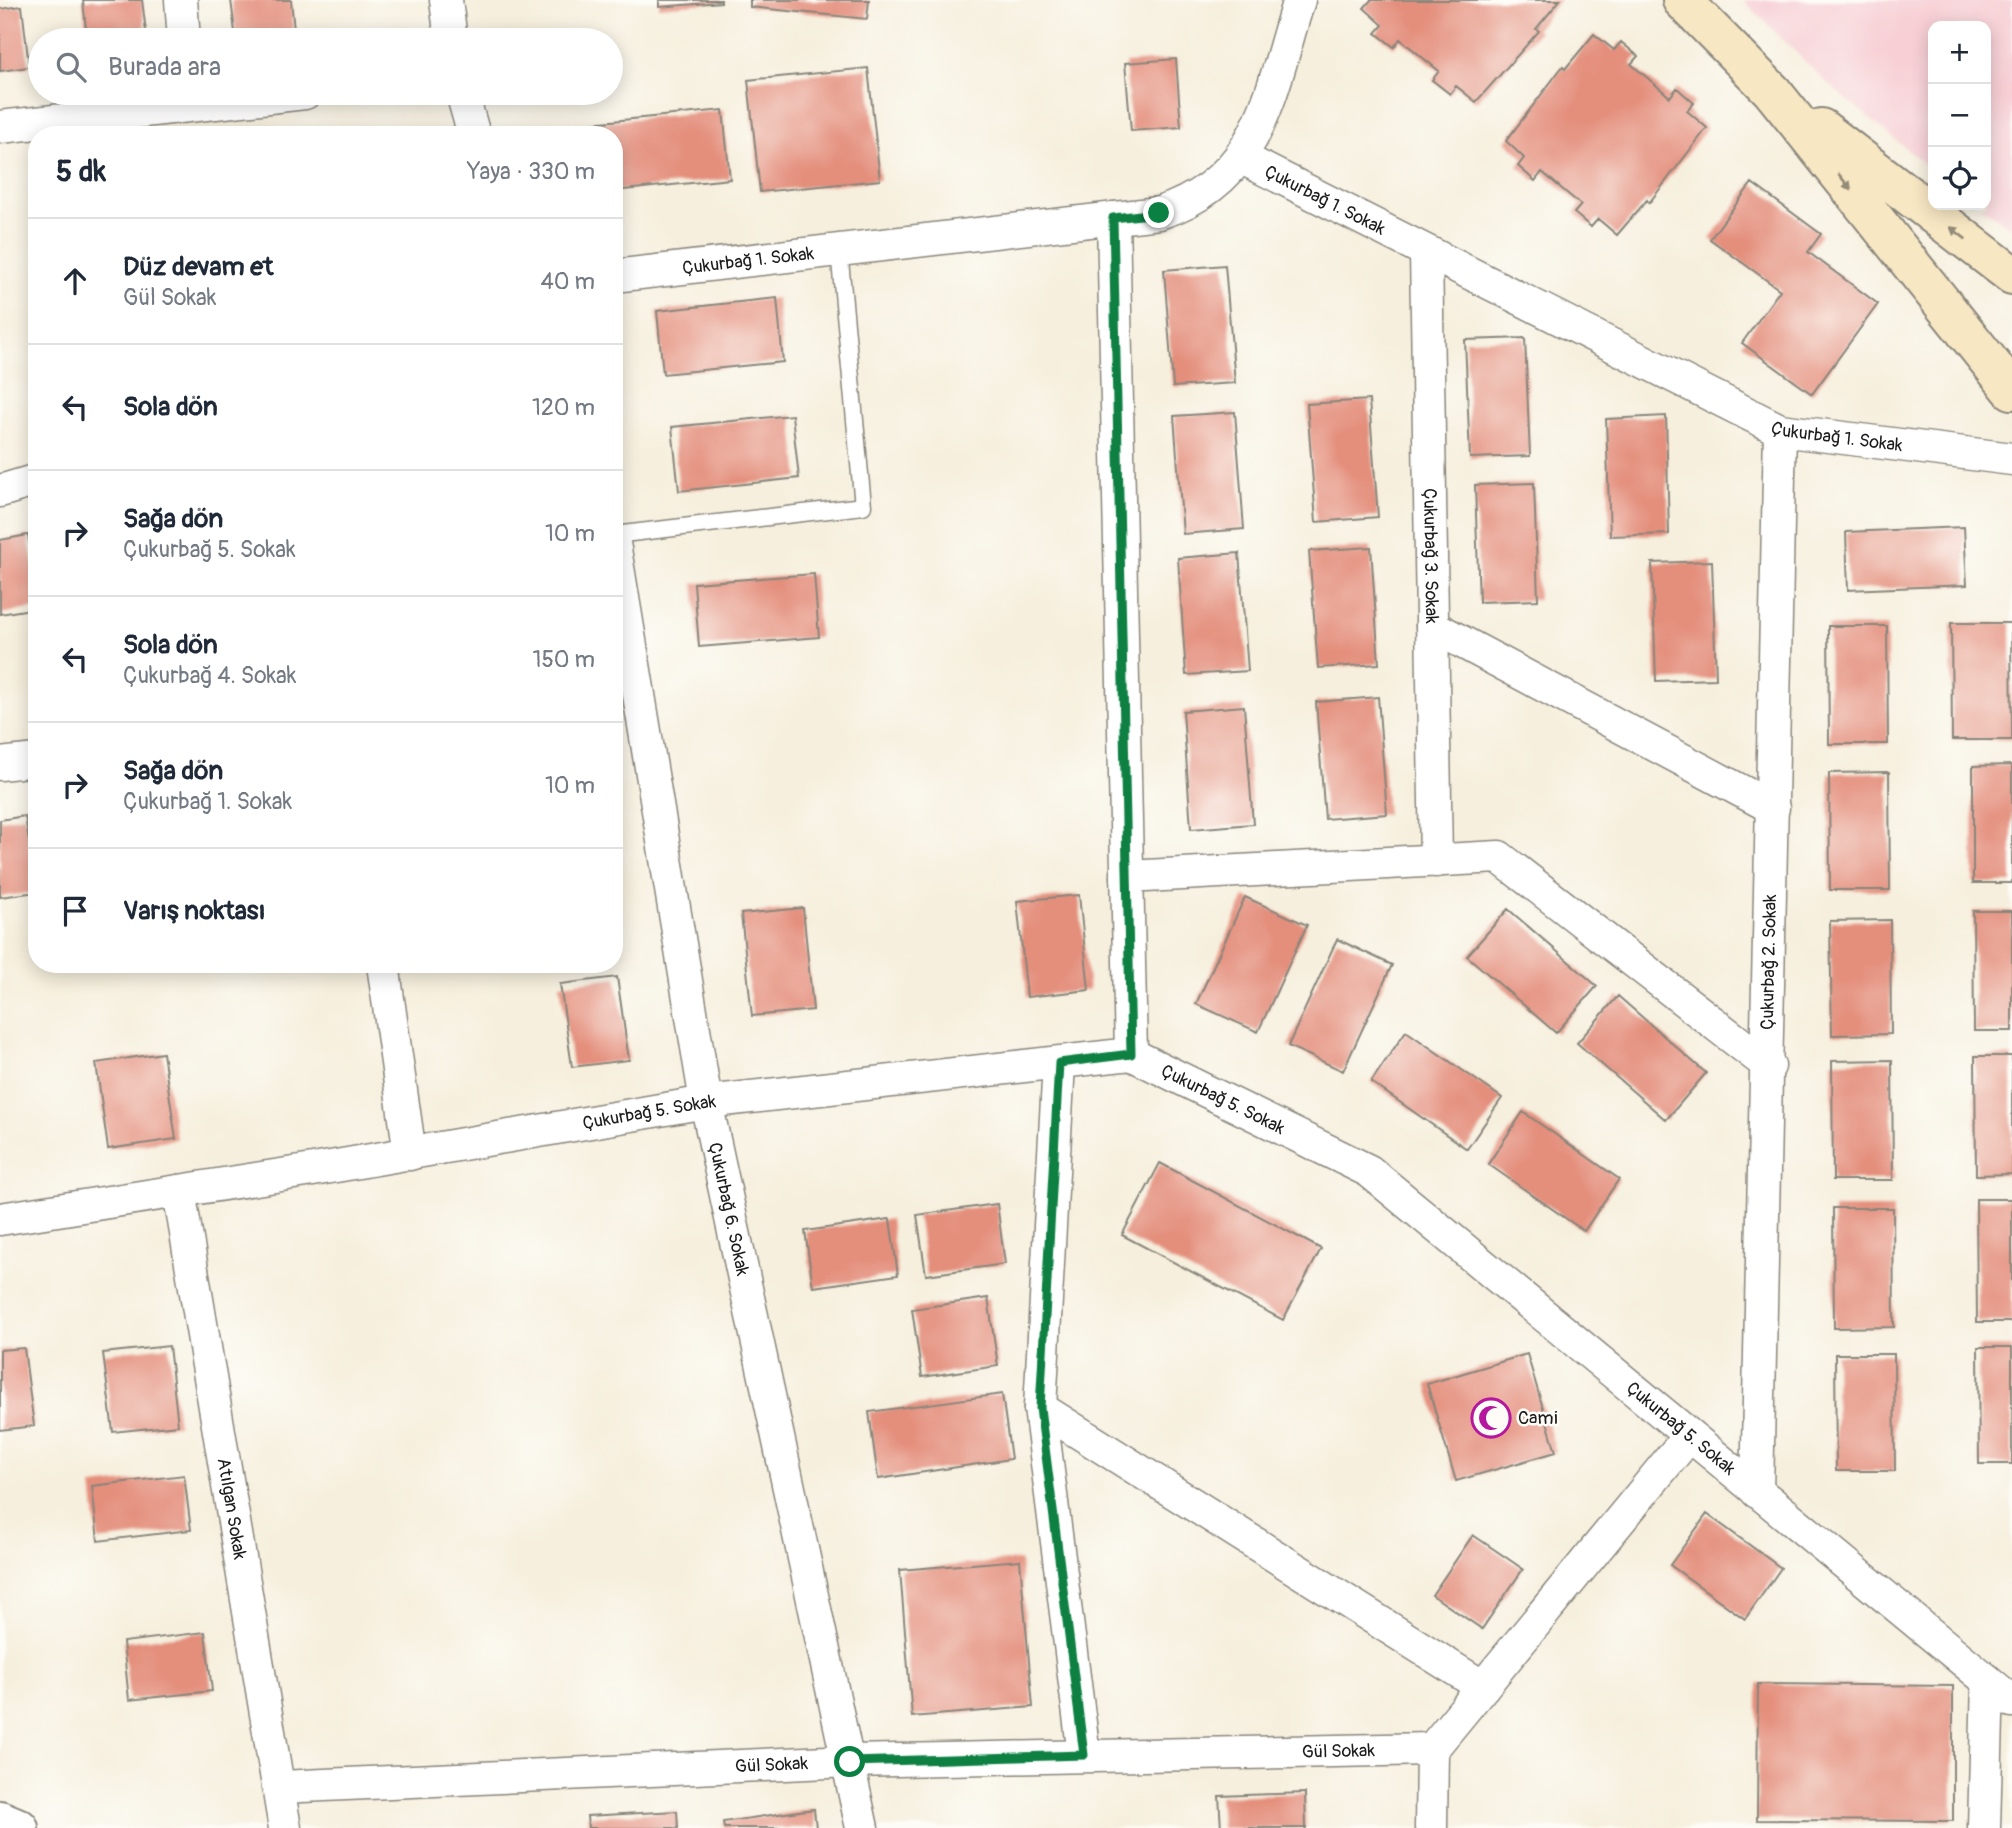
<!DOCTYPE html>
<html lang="tr">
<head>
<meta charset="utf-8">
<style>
  :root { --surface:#fff; --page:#f2f2f3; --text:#1f2937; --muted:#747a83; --line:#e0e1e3 }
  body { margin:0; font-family:Pangolin,sans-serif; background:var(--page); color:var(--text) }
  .controls { position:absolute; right:21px; top:21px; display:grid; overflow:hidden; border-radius:14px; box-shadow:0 4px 18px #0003 }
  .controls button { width:63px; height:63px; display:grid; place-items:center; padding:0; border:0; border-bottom:2px solid var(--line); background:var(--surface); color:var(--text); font:35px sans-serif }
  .stop { position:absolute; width:21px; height:21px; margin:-16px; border:5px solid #0b8043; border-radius:50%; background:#fff }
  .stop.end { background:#0b8043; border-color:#fff; box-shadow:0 2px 7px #0008 }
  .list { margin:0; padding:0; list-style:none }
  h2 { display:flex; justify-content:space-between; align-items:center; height:91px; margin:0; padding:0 28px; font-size:30px }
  h2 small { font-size:23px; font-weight:400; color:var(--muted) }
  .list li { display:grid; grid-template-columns:46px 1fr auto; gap:21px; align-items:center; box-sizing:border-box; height:126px; padding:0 28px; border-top:2px solid var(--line) }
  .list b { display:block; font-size:26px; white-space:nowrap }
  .list p { margin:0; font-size:23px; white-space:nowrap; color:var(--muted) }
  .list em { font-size:23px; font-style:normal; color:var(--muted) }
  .icon { flex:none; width:38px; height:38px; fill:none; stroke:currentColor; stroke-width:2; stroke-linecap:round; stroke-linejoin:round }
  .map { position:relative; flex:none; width:2012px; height:1828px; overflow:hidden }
  .search { position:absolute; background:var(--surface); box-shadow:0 4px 18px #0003; left:28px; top:28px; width:595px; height:77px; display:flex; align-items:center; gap:18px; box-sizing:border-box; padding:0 24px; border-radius:38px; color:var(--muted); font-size:26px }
  .panel { position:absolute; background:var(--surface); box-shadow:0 4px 18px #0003; left:28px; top:126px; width:595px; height:847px; border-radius:28px }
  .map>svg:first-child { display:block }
</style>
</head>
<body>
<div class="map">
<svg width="2012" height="1828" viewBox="0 0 2012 1828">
  <rect width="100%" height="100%" fill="#fdfcf7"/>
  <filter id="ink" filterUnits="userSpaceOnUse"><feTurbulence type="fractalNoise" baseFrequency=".0143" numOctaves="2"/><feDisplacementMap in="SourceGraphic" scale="14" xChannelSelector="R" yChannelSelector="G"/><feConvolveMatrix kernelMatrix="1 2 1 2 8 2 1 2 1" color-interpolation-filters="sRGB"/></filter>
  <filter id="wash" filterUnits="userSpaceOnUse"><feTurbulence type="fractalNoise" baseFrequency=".00686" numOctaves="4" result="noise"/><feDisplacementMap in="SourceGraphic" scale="28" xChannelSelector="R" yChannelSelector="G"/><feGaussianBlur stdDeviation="1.57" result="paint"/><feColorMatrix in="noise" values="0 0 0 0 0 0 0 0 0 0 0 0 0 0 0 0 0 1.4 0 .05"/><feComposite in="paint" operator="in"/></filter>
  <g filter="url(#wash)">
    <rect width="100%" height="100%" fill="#f6efdd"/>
    <path fill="#f7cfd5" d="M1743,0H2012V228L1978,205H1986V26H1933V171L1828,84Z"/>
    <g id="blocks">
      <path fill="#e48e7c" d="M83,0H142L147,40H87Z
        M231,0H291L295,40H236Z
        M659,0H721V2L659,7Z
        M750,0H869L867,19L750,7Z
        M1371,0H1560L1536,29L1539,31L1476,102L1456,86L1450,94L1432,80L1439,71L1400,39L1394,47L1376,33L1383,25L1364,8Z
        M22,6L29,67L0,71V9Z
        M1594,34L1614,50L1621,42L1638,56L1631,64L1670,97L1677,88L1694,103L1687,111L1707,128L1649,203L1647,200L1617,235L1598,219L1591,227L1574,213L1581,205L1542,172L1535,181L1518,166L1524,158L1506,141L1563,66L1565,69Z
        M1176,59L1181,127L1131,131L1125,63Z
        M868,68L880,180L760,192L748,80Z
        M723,110L730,179L614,191V135H594L592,123Z
        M1752,183L1821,234L1808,252L1878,304L1812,394L1742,343L1780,290L1710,239Z
        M1225,265L1235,383L1173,387L1164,270Z
        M777,298L783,362L663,374L657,311Z
        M1525,338L1530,456L1470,458L1465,340Z
        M1369,400L1378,517L1316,522L1307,404Z
        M1235,412L1244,529L1183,534L1174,416Z
        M792,415L799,478L679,491L672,427Z
        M1666,416L1669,534L1610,536L1606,419Z
        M1534,483L1538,600L1479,602L1475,485Z
        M1964,527L1967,585L1848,590L1846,532Z
        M28,535L37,583V608L0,614V540Z
        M1371,547L1379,664L1318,668L1309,551Z
        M1239,553L1248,671L1186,675L1178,558Z
        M1712,561L1716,679L1656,681L1652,563Z
        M814,574L819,637L699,647L694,583Z
        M1951,623H2011L2012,740H1952Z
        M1828,626H1887L1888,744H1829Z
        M1378,697L1387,814L1325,819L1316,702Z
        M1244,706L1253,824L1191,829L1183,711Z
        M2012,765V883H1973V766Z
        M1889,772L1890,890H1830L1829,773Z
        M25,816L37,892L0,897V820Z
        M1079,895L1089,990L1027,997L1017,901Z
        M1245,897L1307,925L1258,1032L1196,1004Z
        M803,908L813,1010L752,1016L741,914Z
        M1508,909L1597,986L1556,1033L1467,956Z
        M1973,911H2012V1031H1974Z
        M1890,920L1891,1034L1832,1035L1830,921Z
        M1337,939L1392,965L1343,1071L1288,1046Z
        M617,977L629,1060L572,1067L560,984Z
        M1618,996L1706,1073L1666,1120L1577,1043Z
        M1406,1031L1502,1098L1467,1149L1371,1082Z
        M163,1053L176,1139L108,1149L96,1063Z
        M1975,1056H2012V1174L1976,1175Z
        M1892,1060L1893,1180H1833L1832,1061Z
        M1523,1112L1619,1179L1584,1231L1488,1164Z
        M1160,1163L1321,1249L1283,1320L1122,1235Z
        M1976,1199H2012V1322H1977Z
        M997,1204L1005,1264L926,1275L917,1215Z
        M1833,1208H1893L1894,1327L1834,1328Z
        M890,1219L898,1275L813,1287L805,1231Z
        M988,1298L998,1366L922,1377L912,1309Z
        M169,1346L178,1425L113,1432L103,1353Z
        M1978,1347H2012V1464H1979Z
        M24,1348L34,1426L0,1430V1350Z
        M1527,1354L1556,1452L1456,1481L1427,1384Z
        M1835,1354H1894L1895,1471H1836Z
        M1002,1394L1011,1459L878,1479L869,1412Z
        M184,1475L191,1530L98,1541L92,1486Z
        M1707,1514L1781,1568L1745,1619L1670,1565Z
        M1473,1535L1523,1569L1482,1629L1432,1595Z
        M1020,1560L1033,1707L912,1717L900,1570Z
        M205,1632L212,1691L129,1700L123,1642Z
        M1758,1684L1953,1686V1821L1757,1820Z
        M1305,1793L1306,1828H1221L1219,1796Z
        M814,1809L816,1828H724L723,1822Z
        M677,1811L678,1828H588L587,1816Z"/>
    </g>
  </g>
  <g filter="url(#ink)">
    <use href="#blocks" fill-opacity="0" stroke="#89867c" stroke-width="2"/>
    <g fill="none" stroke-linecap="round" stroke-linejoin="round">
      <g stroke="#89867c" stroke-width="19">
        <path id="service" d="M614,535L863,506L839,250"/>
      </g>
      <g stroke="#89867c" stroke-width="35">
        <g id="minor">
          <path d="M181,0L184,40"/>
          <path d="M446,0L451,40"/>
          <path d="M462,93L474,135"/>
          <path d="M0,127L305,93"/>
          <path id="s1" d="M1242,158L1780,430L2012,459"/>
          <path d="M1113,218L1131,1054"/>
          <path id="s2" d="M1426,252L1436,861"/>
          <path id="s3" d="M614,276L1159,213C1262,180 1270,91 1299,0"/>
          <path d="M0,491L37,480"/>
          <path id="s4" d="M614,543L706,1102L862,1828"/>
          <path d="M1432,626L1773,808"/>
          <path d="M0,764L37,760"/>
          <path d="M1127,877L1499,857L1769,1066"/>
          <path d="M383,964L410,1154"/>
          <path d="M1059,1063L1040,1408L1084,1755"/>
          <path id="s5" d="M179,1191L285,1828"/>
          <path id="s6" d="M0,1219L313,1170L706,1102L1131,1054L1369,1171L2012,1701"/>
          <path d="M1040,1408L1483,1687"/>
          <path id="s7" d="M1757,1492L1780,430"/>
          <path id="s8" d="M280,1787L850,1761L1432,1749"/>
          <path d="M1431,1828L1432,1749L1689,1436"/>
          <path d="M1984,1828L1988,1681"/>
        </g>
      </g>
      <g stroke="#89867c" stroke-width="42">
        <path id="tertiary" d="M0,1820L19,1828"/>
      </g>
      <g stroke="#89867c" stroke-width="42">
        <path id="secondary" d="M1682,0L1772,91L2012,390
          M1821,128L2012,275"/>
      </g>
      <use href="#service" stroke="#fff" stroke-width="16"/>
      <use href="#minor" stroke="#fff" stroke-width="32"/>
      <use href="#tertiary" stroke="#fff" stroke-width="38"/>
      <use href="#secondary" stroke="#f8e7c3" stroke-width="38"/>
    </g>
    <defs><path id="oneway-solid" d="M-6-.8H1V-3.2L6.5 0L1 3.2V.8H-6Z" transform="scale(1.75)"/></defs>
    <g fill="#958c78">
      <use href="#oneway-solid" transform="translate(1845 182) rotate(51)"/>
      <use href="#oneway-solid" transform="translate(1958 233) rotate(-142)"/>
    </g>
  </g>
  <g fill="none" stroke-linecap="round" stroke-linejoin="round" filter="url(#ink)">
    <path stroke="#0b8043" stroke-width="9" d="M850,1762L1084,1755L1040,1408L1059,1063L1131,1054L1113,218L1159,213"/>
  </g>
  <defs>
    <g id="mosque-ring" transform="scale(2.0125)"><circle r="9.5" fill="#fdfcf7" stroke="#b5179e" stroke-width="1.5"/><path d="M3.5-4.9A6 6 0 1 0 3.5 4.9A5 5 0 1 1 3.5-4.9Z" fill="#b5179e"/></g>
  </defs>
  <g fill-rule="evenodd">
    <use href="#mosque-ring" x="1491" y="1418"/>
  </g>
  <g text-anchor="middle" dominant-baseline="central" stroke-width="5" stroke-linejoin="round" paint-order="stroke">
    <g font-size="18" fill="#1c1c1c" stroke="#fdfcf7">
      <text stroke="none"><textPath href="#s1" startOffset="93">Çukurbağ 1. Sokak</textPath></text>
      <text stroke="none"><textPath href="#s3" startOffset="135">Çukurbağ 1. Sokak</textPath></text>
      <text stroke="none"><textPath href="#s1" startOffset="660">Çukurbağ 1. Sokak</textPath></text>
      <text stroke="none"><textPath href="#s2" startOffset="304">Çukurbağ 3. Sokak</textPath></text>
      <text stroke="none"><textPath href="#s7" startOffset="530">Çukurbağ 2. Sokak</textPath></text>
      <text stroke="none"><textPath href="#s6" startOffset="1246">Çukurbağ 5. Sokak</textPath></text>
      <text stroke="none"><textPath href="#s6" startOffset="658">Çukurbağ 5. Sokak</textPath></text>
      <text stroke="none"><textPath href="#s4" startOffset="676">Çukurbağ 6. Sokak</textPath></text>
      <text stroke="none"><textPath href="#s6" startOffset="1813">Çukurbağ 5. Sokak</textPath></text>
      <text stroke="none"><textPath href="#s5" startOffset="322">Atılgan Sokak</textPath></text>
      <text stroke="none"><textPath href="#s8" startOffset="1059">Gül Sokak</textPath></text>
      <text stroke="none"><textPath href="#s8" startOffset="492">Gül Sokak</textPath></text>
    </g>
    <g font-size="18" fill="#1c1c1c" stroke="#fdfcf7" text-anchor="start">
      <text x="1518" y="1418">Cami</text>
    </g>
  </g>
</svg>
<div class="controls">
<button>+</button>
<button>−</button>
<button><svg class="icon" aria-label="locate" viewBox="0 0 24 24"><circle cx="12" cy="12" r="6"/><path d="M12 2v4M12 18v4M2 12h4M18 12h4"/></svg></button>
</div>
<div class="stop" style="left:850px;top:1762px"></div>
<div class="stop end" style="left:1159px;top:213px"></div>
<div class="search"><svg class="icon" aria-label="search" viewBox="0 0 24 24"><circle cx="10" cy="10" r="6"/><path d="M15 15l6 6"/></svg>Burada ara</div>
<section class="panel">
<h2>5 dk<small>Yaya · 330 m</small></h2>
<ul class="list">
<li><svg class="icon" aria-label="ahead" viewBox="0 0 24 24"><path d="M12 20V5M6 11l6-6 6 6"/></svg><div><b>Düz devam et</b><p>Gül Sokak</p></div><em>40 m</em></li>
<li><svg class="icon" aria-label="left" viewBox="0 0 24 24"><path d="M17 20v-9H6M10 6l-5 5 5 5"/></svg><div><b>Sola dön</b></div><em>120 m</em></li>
<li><svg class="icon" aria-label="right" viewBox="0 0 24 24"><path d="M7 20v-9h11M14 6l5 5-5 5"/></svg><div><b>Sağa dön</b><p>Çukurbağ 5. Sokak</p></div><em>10 m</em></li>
<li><svg class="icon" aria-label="left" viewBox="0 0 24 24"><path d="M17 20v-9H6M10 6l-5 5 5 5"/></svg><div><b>Sola dön</b><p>Çukurbağ 4. Sokak</p></div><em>150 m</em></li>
<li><svg class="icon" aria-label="right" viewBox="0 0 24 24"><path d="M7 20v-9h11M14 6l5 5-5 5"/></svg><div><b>Sağa dön</b><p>Çukurbağ 1. Sokak</p></div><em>10 m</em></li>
<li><svg class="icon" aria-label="arrive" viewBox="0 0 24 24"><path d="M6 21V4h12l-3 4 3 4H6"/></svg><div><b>Varış noktası</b></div></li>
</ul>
</section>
</div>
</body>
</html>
